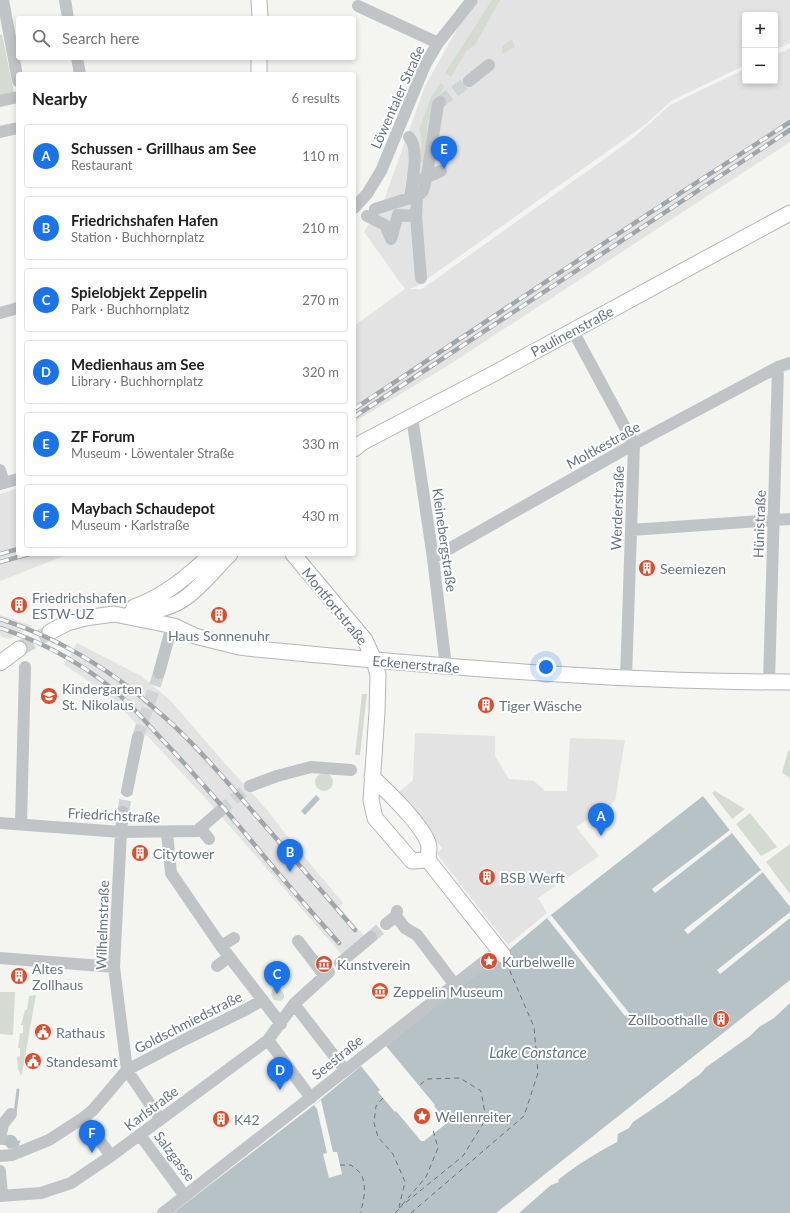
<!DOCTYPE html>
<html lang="en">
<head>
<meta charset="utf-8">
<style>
  :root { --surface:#fff; --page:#f2f2f2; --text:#202124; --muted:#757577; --line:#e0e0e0; --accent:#1a73e8 }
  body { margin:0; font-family:Lato,sans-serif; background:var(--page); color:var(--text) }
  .controls { position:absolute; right:12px; top:12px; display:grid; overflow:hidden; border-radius:4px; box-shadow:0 2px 6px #0003 }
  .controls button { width:36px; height:36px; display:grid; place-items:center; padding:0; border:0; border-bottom:1px solid var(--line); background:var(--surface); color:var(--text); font:20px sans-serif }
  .you { position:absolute; left:546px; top:667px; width:14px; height:14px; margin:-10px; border:3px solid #fff; border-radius:50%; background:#1a73e8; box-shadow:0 0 0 6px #1a73e833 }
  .badge { display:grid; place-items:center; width:26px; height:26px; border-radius:50%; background:var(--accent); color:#fff; font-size:13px; font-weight:700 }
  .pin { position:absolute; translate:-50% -33px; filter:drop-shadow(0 1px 2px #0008) }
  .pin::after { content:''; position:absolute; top:21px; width:14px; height:12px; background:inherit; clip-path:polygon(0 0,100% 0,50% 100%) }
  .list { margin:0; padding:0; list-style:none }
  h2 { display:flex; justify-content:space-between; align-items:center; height:52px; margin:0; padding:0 16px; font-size:17px }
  h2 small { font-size:13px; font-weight:400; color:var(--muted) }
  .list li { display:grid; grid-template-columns:26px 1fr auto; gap:12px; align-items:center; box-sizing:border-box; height:64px; margin:0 8px 8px; padding:0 8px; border:1px solid var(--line); border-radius:4px }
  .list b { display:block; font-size:15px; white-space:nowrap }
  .list p { margin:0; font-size:13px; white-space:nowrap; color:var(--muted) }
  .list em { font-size:13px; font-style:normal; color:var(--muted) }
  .icon { flex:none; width:22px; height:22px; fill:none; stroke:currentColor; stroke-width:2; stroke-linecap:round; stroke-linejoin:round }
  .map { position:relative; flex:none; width:790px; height:1213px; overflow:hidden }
  .search { position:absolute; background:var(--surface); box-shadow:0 2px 6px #0003; left:16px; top:16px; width:340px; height:44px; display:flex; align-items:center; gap:10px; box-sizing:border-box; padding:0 14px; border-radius:4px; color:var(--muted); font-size:15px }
  .panel { position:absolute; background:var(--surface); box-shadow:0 2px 6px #0003; left:16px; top:72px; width:340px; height:484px; border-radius:4px }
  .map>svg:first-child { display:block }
</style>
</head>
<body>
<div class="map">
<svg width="790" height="1213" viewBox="0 0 790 1213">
  <rect width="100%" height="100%" fill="#f4f4f1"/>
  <path fill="#e2e3e2" d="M479,0H790V43L775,50V15H745V65L671,101L646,124L416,287L408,289H422L631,140L670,105L745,69V81H775V55L790,48V142L449,365L354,422V326L405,289L364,232L384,200L425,86L460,24Z
    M18,488V554H69L0,581V494Z
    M0,615L33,626L9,639L0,636Z
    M77,643L141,676L170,700L221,759L269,812L283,831L343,903L339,907L365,937L343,956L207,800L128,715L84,678L64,665Z
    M415,733L495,736V756L509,779L534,781L545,791H567L570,738L625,740L615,801L576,827L599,856L538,898L547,913L508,945L437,854L442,848L398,793L413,780Z"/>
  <path fill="#d6dbd2" d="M492,0H500L475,45L466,51L451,77L445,73Z
    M2,34L14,93L0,96V35Z
    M512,39L515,47L502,54V46Z
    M440,83L445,86L437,98L428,121L424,164L420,161L422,138L419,130L431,97Z
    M362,694H367L360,755H355Z
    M788,751H790V778L782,773Z
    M315 782a9 9 0 1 1 18 0a9 9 0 1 1-18 0Z
    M715,791L745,809L732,819L712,793Z
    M750,813L777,847L761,856L736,824Z
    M790,844V894L766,862Z
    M275,987H278L284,994V998L281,1001L274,1000L271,995L272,990Z
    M0,992H15L13,1035L0,1034Z
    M36,995L22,1074L21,1076L18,1069L17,1057L20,1056V1048H18L20,1033H23V1025H21L25,1010H27L29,996Z"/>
  <path fill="#b7c2c6" d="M316,795L320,799L305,815L301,811Z
    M703,796L790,907V980L496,1213H173L314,1105L361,1066L380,1090L378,1092L395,1112L396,1111L421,1141H424L446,1124V1121L434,1106L435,1105L386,1046L490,962L503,955L547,918Z
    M790,1003V1213H519L551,1185L559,1182L558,1180C577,1165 596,1153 617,1142L618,1134L629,1128L633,1122C652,1109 671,1097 689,1082C695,1077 701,1075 705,1068L750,1036L759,1027L774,1018Z
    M8,1135C13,1134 16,1136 18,1141L21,1140L18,1147L9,1149L5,1145H2L5,1137Z"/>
  <path fill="#f4f4f1" d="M730,830L732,833L655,893L652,889Z
    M761,870L763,872L688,934L684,930Z
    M790,912V918L720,974L717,970Z
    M551,915L629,1013L625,1016L547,918Z
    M321,1100L333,1152H337L342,1174L329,1178L323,1154L327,1153L317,1109L314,1105Z"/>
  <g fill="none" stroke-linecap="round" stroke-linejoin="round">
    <path stroke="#b7c2c6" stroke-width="3" d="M15,1113L18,1090"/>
    <path stroke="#61777d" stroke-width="1" stroke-dasharray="5 4" stroke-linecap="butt" d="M383,1098L376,1106L374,1123L378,1137L393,1154L405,1182L399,1207
      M340,1165H351C354,1168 359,1171 361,1174C367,1186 364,1202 360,1213
      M402,1205L426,1177L438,1148L433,1130
      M399,1208L463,1156L486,1119L481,1091L460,1078L427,1079L420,1085
      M395,1213L399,1209
      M411,1213L524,1116L538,1073L534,1027L506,962"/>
    <path stroke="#d0d4d5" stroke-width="12" stroke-dasharray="12 6" stroke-linecap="butt" d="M440,102L469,81
      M138,737L159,673
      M220,811L250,786
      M123,812L127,791
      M371,937L386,924"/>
    <path stroke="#d0d4d5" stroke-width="15" stroke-dasharray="15 8" stroke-linecap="butt" d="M19,649L50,632"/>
    <g stroke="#b2b6b9" stroke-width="17">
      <path id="major" d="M259,0L260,18
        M259,74V58
        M354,449L363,442L493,374L790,213
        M293,554L365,640L374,660L378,675L377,712L371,800L375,818L412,861L428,860C428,856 429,851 429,847C427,829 386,790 372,777
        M134,607C164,597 189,575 212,554
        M131,613C150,613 173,608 188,596C202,585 217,567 230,554
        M50,632L67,623L85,618L114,614L174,626L195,636L239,647L256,649C434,666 612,682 790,682
        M0,663L19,649
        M428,860L503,955"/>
    </g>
    <path stroke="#c0c4c7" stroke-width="12" d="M3,0L18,81
      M65,0L68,18
      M358,6L438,43
      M77,58L80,74
      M469,81L489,65
      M0,101L18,97
      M0,132L18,128
      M423,179L441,171
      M354,208L367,194L381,171L425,65L438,43L472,0
      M375,209L410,198C412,183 420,148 409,137
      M367,216L385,225L391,239L398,215L416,216
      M421,278L416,216L417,197L423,191L427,176L438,104L440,102
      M0,313L18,308
      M573,331L634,444L626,678
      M412,417L433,558L446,667
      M0,470L4,483
      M0,484L18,479
      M631,530L790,519
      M433,558L634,444L778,367L790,363
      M159,673L170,633
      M769,682L778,367
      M250,786L277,776L311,767L351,770
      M127,791L138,737
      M0,823L121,832L197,831L220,811
      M21,824L25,667
      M200,828L209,839
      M167,833L171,873L221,946L281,1024
      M396,916L405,928L417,935L455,985
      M386,924L396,916L397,911
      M298,941L325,976
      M221,946L234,938
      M0,958L114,967
      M340,963L371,937
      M217,966L229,957
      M294,1004L345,1070
      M268,1040L311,1098
      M83,1118L111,1156
      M160,1119L127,1070L186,1039L245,1010L263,1000
      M140,1135L185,1196
      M0,1139L3,1124L11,1114
      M0,1156L12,1155L49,1140L83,1118L93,1110L127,1070L114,967L121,832L123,812
      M0,1171L2,1196
      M0,1196L41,1193L71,1183L111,1156L268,1040L294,1004L329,972
      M163,1213L490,957"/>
    <use href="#major" stroke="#fff" stroke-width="15"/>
    <g stroke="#a0a6aa" stroke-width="4.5">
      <path id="rail" d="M354,409L654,210L790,122
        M354,417L790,130
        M0,554L18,549
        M0,562L29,554
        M0,619C56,637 110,669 154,708C191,739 223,777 254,813C288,852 322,891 355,930
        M0,628C46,643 95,670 129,704C144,719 158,736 173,751C206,787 237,823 268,861C291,889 315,916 339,943"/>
    </g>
    <use href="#rail" stroke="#fff" stroke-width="3" stroke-dasharray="9" stroke-linecap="butt"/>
  </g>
  <defs>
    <g id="building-disc" transform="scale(0.9)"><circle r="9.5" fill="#d54f30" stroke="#fff"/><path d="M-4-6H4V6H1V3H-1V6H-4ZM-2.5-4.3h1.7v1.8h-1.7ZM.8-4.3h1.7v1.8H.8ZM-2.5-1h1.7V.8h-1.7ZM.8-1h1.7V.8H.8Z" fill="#fff"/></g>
    <g id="school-disc" transform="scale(0.9)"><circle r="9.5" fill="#d54f30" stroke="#fff"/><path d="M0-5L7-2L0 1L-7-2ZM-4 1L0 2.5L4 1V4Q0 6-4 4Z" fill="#fff"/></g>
    <g id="sight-disc" transform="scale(0.9)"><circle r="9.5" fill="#d54f30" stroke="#fff"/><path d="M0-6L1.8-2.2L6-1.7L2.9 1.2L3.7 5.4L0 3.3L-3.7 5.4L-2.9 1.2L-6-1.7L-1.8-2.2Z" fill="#fff"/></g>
    <g id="museum-disc" transform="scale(0.9)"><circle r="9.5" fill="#d54f30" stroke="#fff"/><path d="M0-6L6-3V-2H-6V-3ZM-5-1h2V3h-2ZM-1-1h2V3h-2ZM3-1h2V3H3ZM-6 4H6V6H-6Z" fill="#fff"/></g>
    <g id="civic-disc" transform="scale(0.9)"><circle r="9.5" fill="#d54f30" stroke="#fff"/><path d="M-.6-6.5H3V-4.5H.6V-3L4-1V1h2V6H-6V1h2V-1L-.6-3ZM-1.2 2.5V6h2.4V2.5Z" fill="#fff"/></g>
  </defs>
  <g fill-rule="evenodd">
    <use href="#building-disc" x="647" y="568"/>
    <use href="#building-disc" x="19" y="605"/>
    <use href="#building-disc" x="219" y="615"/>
    <use href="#school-disc" x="49" y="696"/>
    <use href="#building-disc" x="486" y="705"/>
    <use href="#building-disc" x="140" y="853"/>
    <use href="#building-disc" x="487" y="877"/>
    <use href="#sight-disc" x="489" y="961"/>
    <use href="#museum-disc" x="324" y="964"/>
    <use href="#building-disc" x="19" y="976"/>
    <use href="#museum-disc" x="380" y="991"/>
    <use href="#building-disc" x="721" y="1019"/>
    <use href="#civic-disc" x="43" y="1032"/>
    <use href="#civic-disc" x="33" y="1061"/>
    <use href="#sight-disc" x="422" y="1116"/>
    <use href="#building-disc" x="221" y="1119"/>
  </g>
  <g text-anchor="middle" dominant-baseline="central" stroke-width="4" stroke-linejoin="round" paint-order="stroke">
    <g font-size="14" fill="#667580" stroke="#fff">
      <text transform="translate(397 97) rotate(-66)">Löwentaler Straße</text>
      <text transform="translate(572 331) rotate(-28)">Paulinenstraße</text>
      <text transform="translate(603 445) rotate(-29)">Moltkestraße</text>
      <text transform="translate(617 508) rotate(-88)">Werderstraße</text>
      <text transform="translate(759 524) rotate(-88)">Hünistraße</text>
      <text transform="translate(445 540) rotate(82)">Kleinebergstraße</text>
      <text transform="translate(335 606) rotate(51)">Montfortstraße</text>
      <text transform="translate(416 664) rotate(5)">Eckenerstraße</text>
      <text transform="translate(114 815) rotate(3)">Friedrichstraße</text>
      <text transform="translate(102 925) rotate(-88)">Wilhelmstraße</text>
      <text transform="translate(188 1022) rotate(-27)">Goldschmiedstraße</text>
      <text transform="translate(337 1057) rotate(-39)">Seestraße</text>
      <text transform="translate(151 1108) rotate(-37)">Karlstraße</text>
      <text transform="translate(175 1156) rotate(53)">Salzgasse</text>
    </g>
    <g font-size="14" fill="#667580" stroke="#fff" text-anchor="start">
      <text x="660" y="568">Seemiezen</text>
      <text x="32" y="597">Friedrichshafen<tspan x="32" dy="16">ESTW-UZ</tspan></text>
      <text x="219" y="635" text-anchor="middle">Haus Sonnenuhr</text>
      <text x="62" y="688">Kindergarten<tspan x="62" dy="16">St. Nikolaus</tspan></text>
      <text x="499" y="705">Tiger Wäsche</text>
      <text x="153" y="853">Citytower</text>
      <text x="500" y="877">BSB Werft</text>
      <text x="502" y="961">Kurbelwelle</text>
      <text x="337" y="964">Kunstverein</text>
      <text x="32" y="968">Altes<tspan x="32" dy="16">Zollhaus</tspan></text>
      <text x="393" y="991">Zeppelin Museum</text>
      <text x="708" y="1019" text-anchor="end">Zollboothalle</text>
      <text x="56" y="1032">Rathaus</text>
      <text x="46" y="1061">Standesamt</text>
      <text x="435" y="1116">Wellenreiter</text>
      <text x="234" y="1119">K42</text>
    </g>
    <g font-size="15" font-style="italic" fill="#61777d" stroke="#fff">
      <text x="538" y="1052">Lake Constance</text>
    </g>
  </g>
</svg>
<div class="controls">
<button>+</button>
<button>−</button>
</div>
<div class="you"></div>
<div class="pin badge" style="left:601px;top:836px">A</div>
<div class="pin badge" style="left:290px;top:872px">B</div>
<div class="pin badge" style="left:277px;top:994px">C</div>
<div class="pin badge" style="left:280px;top:1090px">D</div>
<div class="pin badge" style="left:444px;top:169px">E</div>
<div class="pin badge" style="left:92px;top:1153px">F</div>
<div class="search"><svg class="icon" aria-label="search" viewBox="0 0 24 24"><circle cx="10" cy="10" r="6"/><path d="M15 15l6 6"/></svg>Search here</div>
<section class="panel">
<h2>Nearby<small>6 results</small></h2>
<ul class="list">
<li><span class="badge">A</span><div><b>Schussen - Grillhaus am See</b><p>Restaurant</p></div><em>110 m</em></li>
<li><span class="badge">B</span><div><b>Friedrichshafen Hafen</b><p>Station · Buchhornplatz</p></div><em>210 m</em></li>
<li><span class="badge">C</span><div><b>Spielobjekt Zeppelin</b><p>Park · Buchhornplatz</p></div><em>270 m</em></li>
<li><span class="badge">D</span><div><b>Medienhaus am See</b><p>Library · Buchhornplatz</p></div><em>320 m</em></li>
<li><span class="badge">E</span><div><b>ZF Forum</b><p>Museum · Löwentaler Straße</p></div><em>330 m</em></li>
<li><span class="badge">F</span><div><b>Maybach Schaudepot</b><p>Museum · Karlstraße</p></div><em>430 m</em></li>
</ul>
</section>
</div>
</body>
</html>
